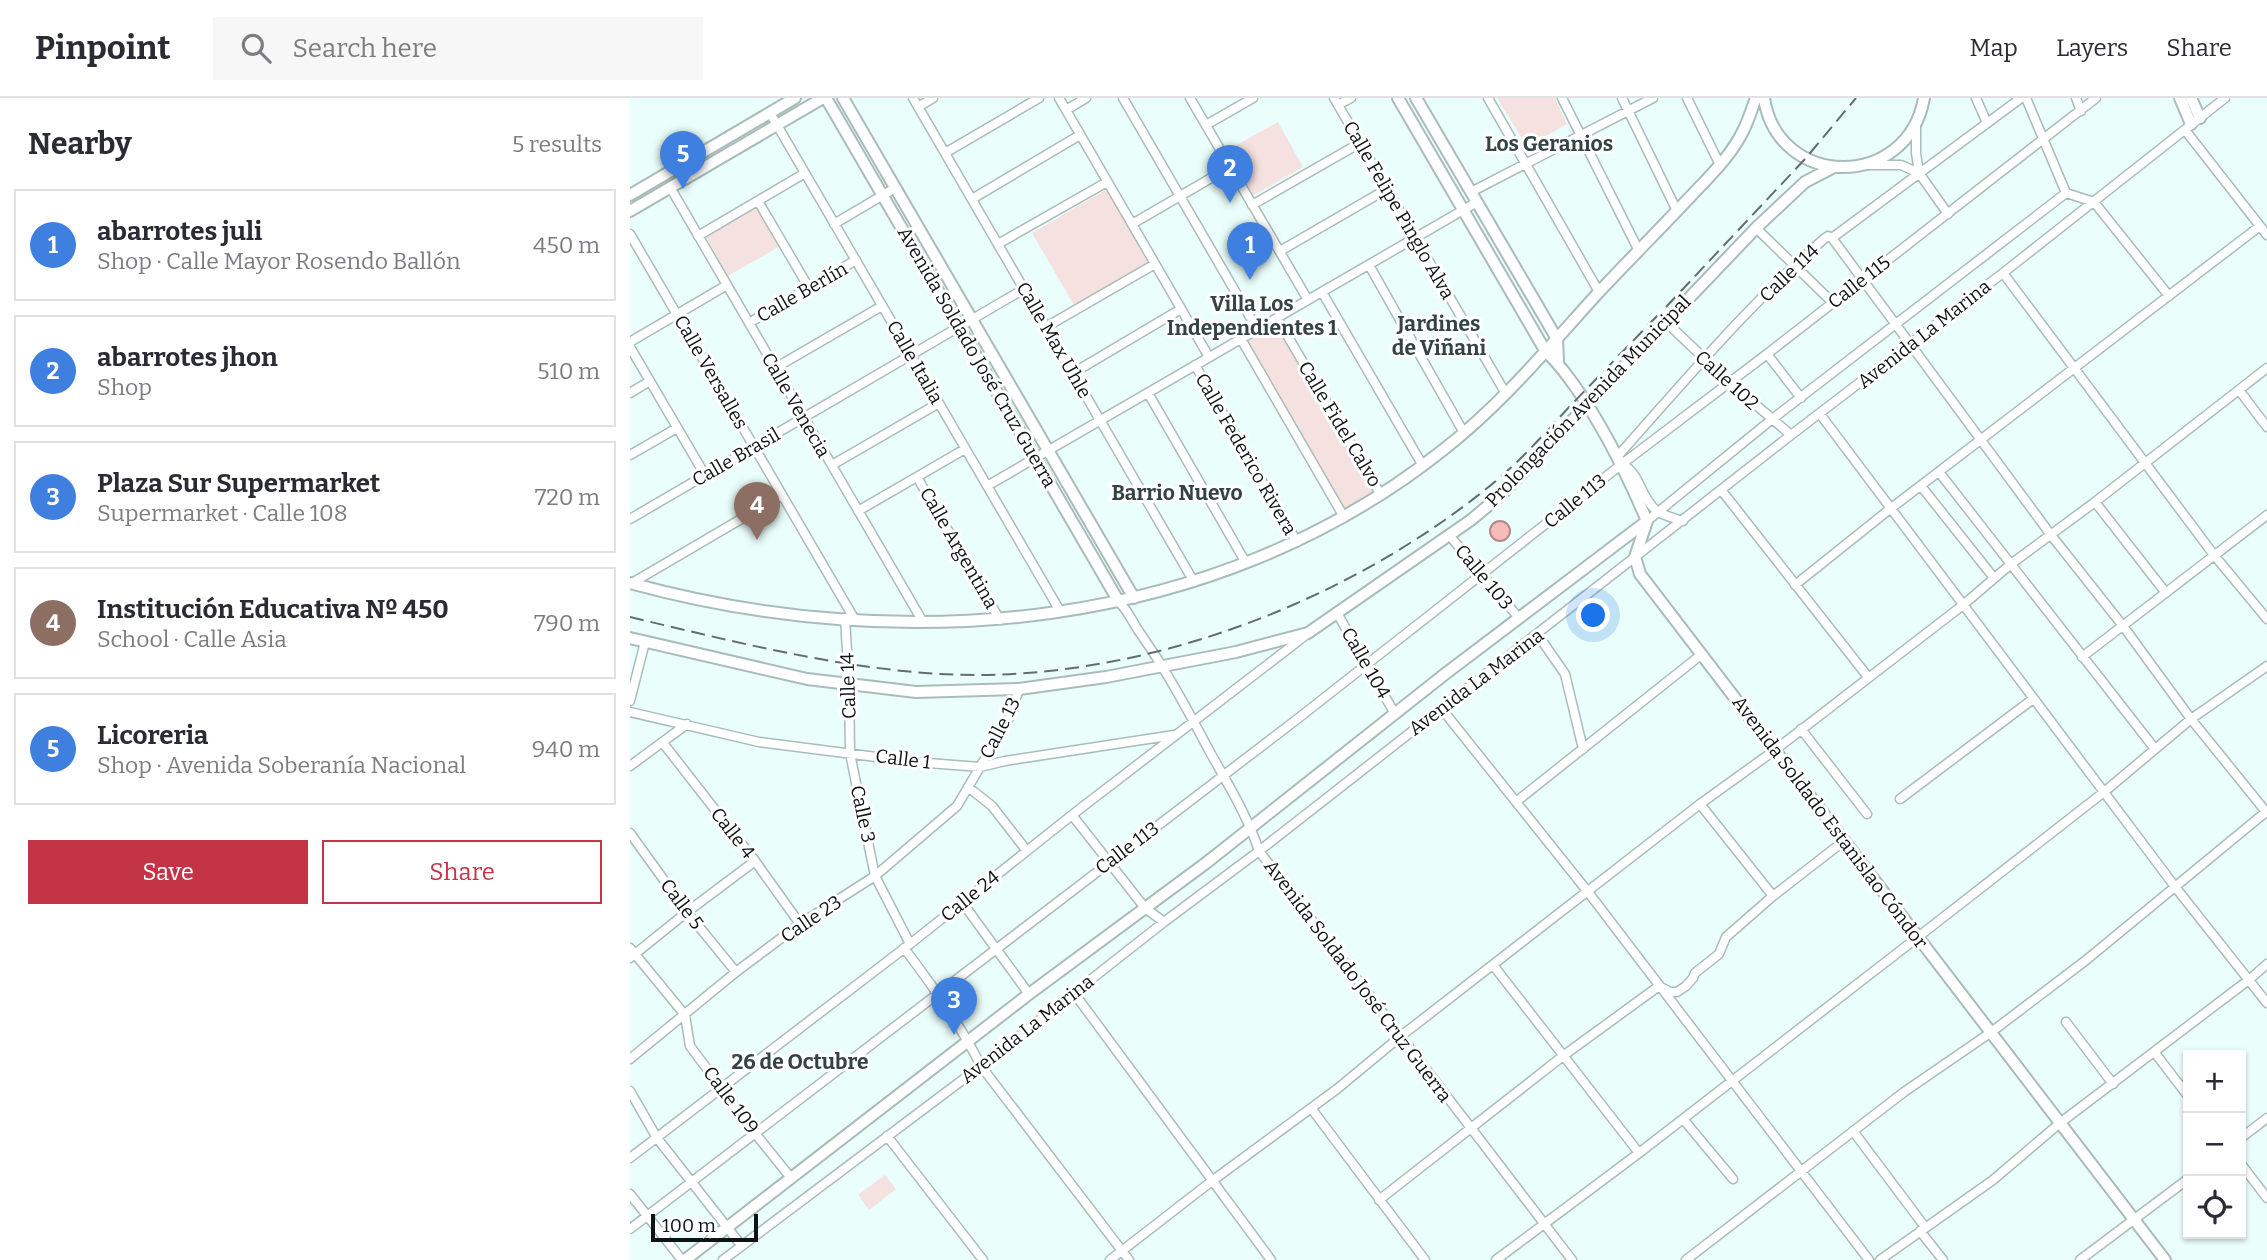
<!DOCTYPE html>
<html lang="en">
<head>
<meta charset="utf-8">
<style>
  :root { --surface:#fff; --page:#f7f7f7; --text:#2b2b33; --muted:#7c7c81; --line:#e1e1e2; --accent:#c43447 }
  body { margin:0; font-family:Bitter,serif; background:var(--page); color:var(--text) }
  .controls { position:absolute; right:21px; bottom:21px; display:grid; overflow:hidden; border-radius:0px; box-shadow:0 2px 5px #0004 }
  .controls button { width:63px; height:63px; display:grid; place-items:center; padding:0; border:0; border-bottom:2px solid var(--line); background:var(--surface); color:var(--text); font:35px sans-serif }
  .scale { position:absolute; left:21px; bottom:18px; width:107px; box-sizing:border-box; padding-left:7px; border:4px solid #0d1413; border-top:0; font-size:19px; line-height:24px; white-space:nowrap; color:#0d1413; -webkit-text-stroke:5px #fff; paint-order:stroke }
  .you { position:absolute; left:964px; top:518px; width:24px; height:24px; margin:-18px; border:5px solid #fff; border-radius:50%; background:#1a73e8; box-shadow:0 0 0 10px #1a73e833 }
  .badge { display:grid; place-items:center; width:46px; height:46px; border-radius:50%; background:var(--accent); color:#fff; font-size:23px; font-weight:700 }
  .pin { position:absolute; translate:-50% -58px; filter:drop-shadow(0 2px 4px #0008) }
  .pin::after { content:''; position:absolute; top:37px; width:24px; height:21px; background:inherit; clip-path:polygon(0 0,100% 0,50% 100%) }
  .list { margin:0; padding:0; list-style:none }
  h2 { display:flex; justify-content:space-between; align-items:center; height:91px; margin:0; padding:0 28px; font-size:30px }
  h2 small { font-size:23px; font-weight:400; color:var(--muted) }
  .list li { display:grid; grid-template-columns:46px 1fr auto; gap:21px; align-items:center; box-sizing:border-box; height:112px; margin:0 14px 14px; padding:0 14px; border:2px solid var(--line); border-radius:0px }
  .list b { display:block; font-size:26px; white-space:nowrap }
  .list p { margin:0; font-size:23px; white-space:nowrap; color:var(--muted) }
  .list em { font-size:23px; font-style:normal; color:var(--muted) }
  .actions { display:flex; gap:14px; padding:21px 28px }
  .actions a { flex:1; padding:16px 0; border:2px solid var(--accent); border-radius:0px; text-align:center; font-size:24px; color:var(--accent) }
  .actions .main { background:var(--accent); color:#fff }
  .icon { flex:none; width:38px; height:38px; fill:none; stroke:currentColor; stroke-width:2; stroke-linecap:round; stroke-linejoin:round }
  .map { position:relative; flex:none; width:1637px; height:1162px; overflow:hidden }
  header { display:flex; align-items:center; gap:42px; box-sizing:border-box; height:98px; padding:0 35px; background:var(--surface); border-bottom:2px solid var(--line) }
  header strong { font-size:33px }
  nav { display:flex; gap:38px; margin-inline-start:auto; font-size:24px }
  .search { width:490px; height:63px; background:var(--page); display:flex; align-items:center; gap:18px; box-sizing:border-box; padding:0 24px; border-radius:0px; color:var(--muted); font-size:26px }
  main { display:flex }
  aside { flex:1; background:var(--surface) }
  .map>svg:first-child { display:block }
</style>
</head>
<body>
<header>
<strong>Pinpoint</strong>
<div class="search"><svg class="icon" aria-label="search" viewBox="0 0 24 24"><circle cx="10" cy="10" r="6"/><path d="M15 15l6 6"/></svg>Search here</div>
<nav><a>Map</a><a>Layers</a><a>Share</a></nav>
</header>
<main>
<aside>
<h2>Nearby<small>5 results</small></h2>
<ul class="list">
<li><span class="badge" style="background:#3f7fe0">1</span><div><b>abarrotes juli</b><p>Shop · Calle Mayor Rosendo Ballón</p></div><em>450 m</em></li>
<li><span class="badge" style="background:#3f7fe0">2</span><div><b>abarrotes jhon</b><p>Shop</p></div><em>510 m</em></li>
<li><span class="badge" style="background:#3f7fe0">3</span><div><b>Plaza Sur Supermarket</b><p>Supermarket · Calle 108</p></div><em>720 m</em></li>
<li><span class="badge" style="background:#8d6e63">4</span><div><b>Institución Educativa Nº 450</b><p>School · Calle Asia</p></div><em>790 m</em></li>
<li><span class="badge" style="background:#3f7fe0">5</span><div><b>Licoreria</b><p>Shop · Avenida Soberanía Nacional</p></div><em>940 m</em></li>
</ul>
<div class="actions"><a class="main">Save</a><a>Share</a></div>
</aside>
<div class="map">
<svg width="1637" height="1162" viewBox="0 0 1637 1162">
  <rect width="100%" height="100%" fill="#eafefb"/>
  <path fill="#f5e1e0" d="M867,0H925L937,26L897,49Z
    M648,24L673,69L622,98L596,53Z
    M477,91L519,166L444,207L402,135Z
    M127,109L150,148L98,178L75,137Z
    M647,226L745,393L714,410L618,243Z
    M255,1077L266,1091L239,1112L228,1097Z"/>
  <path fill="#f7bbbc" stroke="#b18989" stroke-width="2" d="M860 433a10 10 0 1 1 20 0a10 10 0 1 1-20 0Z"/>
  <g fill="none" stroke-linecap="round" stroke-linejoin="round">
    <g stroke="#a9bcb9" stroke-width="11">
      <path id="street" d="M283,0L564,484
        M429,0L579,259
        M493,0L627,231
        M560,0L678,202
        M704,0L876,296
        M858,0L969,194
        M932,0L1009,153
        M992,0L1047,113
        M1057,0L1090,67
        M1346,0L1357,25
        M1396,0L1436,95L1464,104L1539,198
        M1446,0L1451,13
        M708,7L721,0
        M288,9L303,0
        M436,12L456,0
        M140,15L430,513
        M1286,26V55L1289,75L1318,116
        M576,27L623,0
        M1555,32L1637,137
        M315,55L409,0
        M1238,67H1271L1289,75
        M40,89L293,524
        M841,94L1023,0
        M342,101L450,37
        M128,103L179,190
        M622,107L730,45
        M204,126L265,90
        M502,126L600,69
        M1126,130L1202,204
        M0,136L225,522
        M68,138L175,75
        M1202,140L1421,437L1493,528L1561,621L1637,715
        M368,146L477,84
        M650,153L757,91
        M739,167L834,335
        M1373,175L1584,457L1637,521
        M692,194L793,368
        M647,220L751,397
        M1036,224L1099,284L1161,337
        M119,225L226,162
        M416,229L525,166
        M611,241L714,419
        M0,244L97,187
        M0,249L75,377
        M1137,256L1171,300
        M565,267L667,444
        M145,270L252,208
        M443,275L551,211
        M1609,292L1637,329
        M0,295L20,283
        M518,295L616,465
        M1190,316L1546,790L1637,905
        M0,357L47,330
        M987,359C1054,284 1119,206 1195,140L1198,138L1202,140L1391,0
        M992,366C1011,376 1010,399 1026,412C1033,418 1044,420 1053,423
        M202,367L309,305
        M1309,374L1525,651
        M287,379L370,522
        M357,388L847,104
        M1291,388L1364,480
        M1092,393L1238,579
        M1465,404L1536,495
        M228,413L335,351
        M0,421L394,191
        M1017,423L1141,322L1436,95
        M819,437L889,520
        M2,485L152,397
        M1165,487L1260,411L1630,128
        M489,504C500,515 502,524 510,535C537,573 559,615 581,656C599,688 618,719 629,753L942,1162
        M707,515L765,616
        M215,520L219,586L220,655L230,705L245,778L280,846
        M908,537L935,576L953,651
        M1452,559L1637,417
        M0,603L15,544
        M811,610L958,794L1239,1162
        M0,614L129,644L285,664L350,669L375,663L544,637
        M1171,631L1237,716
        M33,645L125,763L170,826
        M0,668L57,626
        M338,689L362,708L397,753
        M1270,701L1403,601
        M887,703L1072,556
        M1070,706L1143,798
        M442,717L515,810L534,824
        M0,735L57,814L106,874
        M332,804L399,896
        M0,850L55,917L60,948L124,1034L161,1080
        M274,850C303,888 330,926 351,968L499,1162
        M0,860L57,814L125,763
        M863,867L1009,1055
        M444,895L641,1162
        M1436,924L1483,986
        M1525,955L1558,998
        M0,961L106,874L170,826L245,778L327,708L379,620L389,591
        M0,993L27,1040L111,1147
        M681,1010L795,1162
        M1053,1021L1103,1081
        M1223,1033L1295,1129
        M257,1038L353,1162
        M1611,1040L1637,1020
        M0,1060L280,846L442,717L676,537
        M1611,1066L1637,1100
        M0,1096L52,1162
        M749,1102L933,958L1029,888L1040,894H1047L1056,888L1063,880L1065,875L1089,856L1096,839L1143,798L1214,743
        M0,1131L666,622L992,366L1137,256L1466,0
        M1290,1133L1313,1162
        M93,1162L351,968L534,824L629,753L1161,337L1373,175L1595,0
        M480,1162L582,1083L707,991L771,938L1070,706L1145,652L1333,507L1381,466L1465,404L1637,270
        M866,1162L1009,1055L1288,839L1474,694L1561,621L1637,568
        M1056,1162L1274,994L1360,935L1455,863L1637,713
        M1250,1162L1363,1082L1430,1025L1620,881L1637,866
        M1450,1162L1558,1081"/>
    </g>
    <g stroke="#a9bcb9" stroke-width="14">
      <path id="secondary" d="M196,0L489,504
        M213,0L504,500
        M768,0L916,254C928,264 935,275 944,287C974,329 997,376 1017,423L1005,459L1010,476L1535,1162
        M786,0L927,241L928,263
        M1134,0C1148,92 1278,92 1294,0
        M1550,0L1561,26
        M1561,0L1570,20
        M0,97L165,0
        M0,113L193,0
        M0,485C274,560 585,533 813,352C872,306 918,250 968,195C998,163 1030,131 1060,99C1080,78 1102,57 1114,31C1119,21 1122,10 1126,0
        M0,540L177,581L286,594L389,591L476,579L606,554L678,535L841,422L872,396L1126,130L1175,84L1204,69
        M55,1162L399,896L576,765L815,576L1017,423"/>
    </g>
    <use href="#street" stroke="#fff" stroke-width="8"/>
    <use href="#secondary" stroke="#fff" stroke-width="10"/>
    <path stroke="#626e6c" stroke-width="2" stroke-dasharray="14 7" stroke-linecap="butt" d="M1036,209L1176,60L1226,0
      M0,519C97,542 195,567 295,575C494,591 715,509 867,382C893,360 916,334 940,308C969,278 999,247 1028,217"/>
  </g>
  <g text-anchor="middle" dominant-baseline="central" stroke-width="6" stroke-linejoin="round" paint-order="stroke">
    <g font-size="19" fill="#0d1413" stroke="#fff">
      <text transform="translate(769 112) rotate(60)">Calle Felipe Pinglo Alva</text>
      <text transform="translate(1159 175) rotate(-44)">Calle 114</text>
      <text transform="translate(1229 184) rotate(-38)">Calle 115</text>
      <text transform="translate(172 194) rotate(-30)">Calle Berlín</text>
      <text transform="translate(1294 236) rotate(-38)">Avenida La Marina</text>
      <text transform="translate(424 242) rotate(60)">Calle Max Uhle</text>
      <text transform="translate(347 259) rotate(60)">Avenida Soldado José Cruz Guerra</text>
      <text transform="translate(285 264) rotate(60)">Calle Italia</text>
      <text transform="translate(81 274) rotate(60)">Calle Versalles</text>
      <text transform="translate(1097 282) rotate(42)">Calle 102</text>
      <text transform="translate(958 303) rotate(-46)">Prolongación Avenida Municipal</text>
      <text transform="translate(166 307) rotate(60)">Calle Venecia</text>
      <text transform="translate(710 326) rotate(59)">Calle Fidel Calvo</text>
      <text transform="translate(616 356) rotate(60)">Calle Federico Rivera</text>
      <text transform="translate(106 359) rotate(-30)">Calle Brasil</text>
      <text transform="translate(945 403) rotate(-39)">Calle 113</text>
      <text transform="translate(329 450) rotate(60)">Calle Argentina</text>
      <text transform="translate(854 479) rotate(50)">Calle 103</text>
      <text transform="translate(736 565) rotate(60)">Calle 104</text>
      <text transform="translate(846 584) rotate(-37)">Avenida La Marina</text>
      <text transform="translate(218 588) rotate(-92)">Calle 14</text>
      <text transform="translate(370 630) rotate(-63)">Calle 13</text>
      <text transform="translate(273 661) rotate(7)">Calle 1</text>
      <text transform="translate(233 716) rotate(78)">Calle 3</text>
      <text transform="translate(1200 724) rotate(53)">Avenida Soldado Estanislao Cóndor</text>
      <text transform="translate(103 735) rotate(52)">Calle 4</text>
      <text transform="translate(497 750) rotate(-37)">Calle 113</text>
      <text transform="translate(340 798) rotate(-39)">Calle 24</text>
      <text transform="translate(52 806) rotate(53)">Calle 5</text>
      <text transform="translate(181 821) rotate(-34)">Calle 23</text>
      <text transform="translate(728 883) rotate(53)">Avenida Soldado José Cruz Guerra</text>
      <text transform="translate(397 931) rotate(-38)">Avenida La Marina</text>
      <text transform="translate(101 1002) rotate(53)">Calle 109</text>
    </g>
    <g font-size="21" font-weight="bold" fill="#344442" stroke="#fff">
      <text x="919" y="46">Los Geranios</text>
      <text x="622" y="206">Villa Los<tspan x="622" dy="24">Independientes 1</tspan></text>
      <text x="809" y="226">Jardines<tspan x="809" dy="24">de Viñani</tspan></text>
      <text x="547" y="395">Barrio Nuevo</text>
      <text x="170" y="964">26 de Octubre</text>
    </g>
  </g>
</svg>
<div class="controls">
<button>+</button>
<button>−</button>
<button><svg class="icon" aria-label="locate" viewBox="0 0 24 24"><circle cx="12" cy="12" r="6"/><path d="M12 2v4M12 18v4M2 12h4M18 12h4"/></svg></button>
</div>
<div class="scale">100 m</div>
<div class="you"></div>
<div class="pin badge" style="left:620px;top:182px;background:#3f7fe0">1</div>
<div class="pin badge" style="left:600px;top:105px;background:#3f7fe0">2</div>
<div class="pin badge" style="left:324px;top:937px;background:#3f7fe0">3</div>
<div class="pin badge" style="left:127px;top:442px;background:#8d6e63">4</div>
<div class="pin badge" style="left:53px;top:91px;background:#3f7fe0">5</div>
</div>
</main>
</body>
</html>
